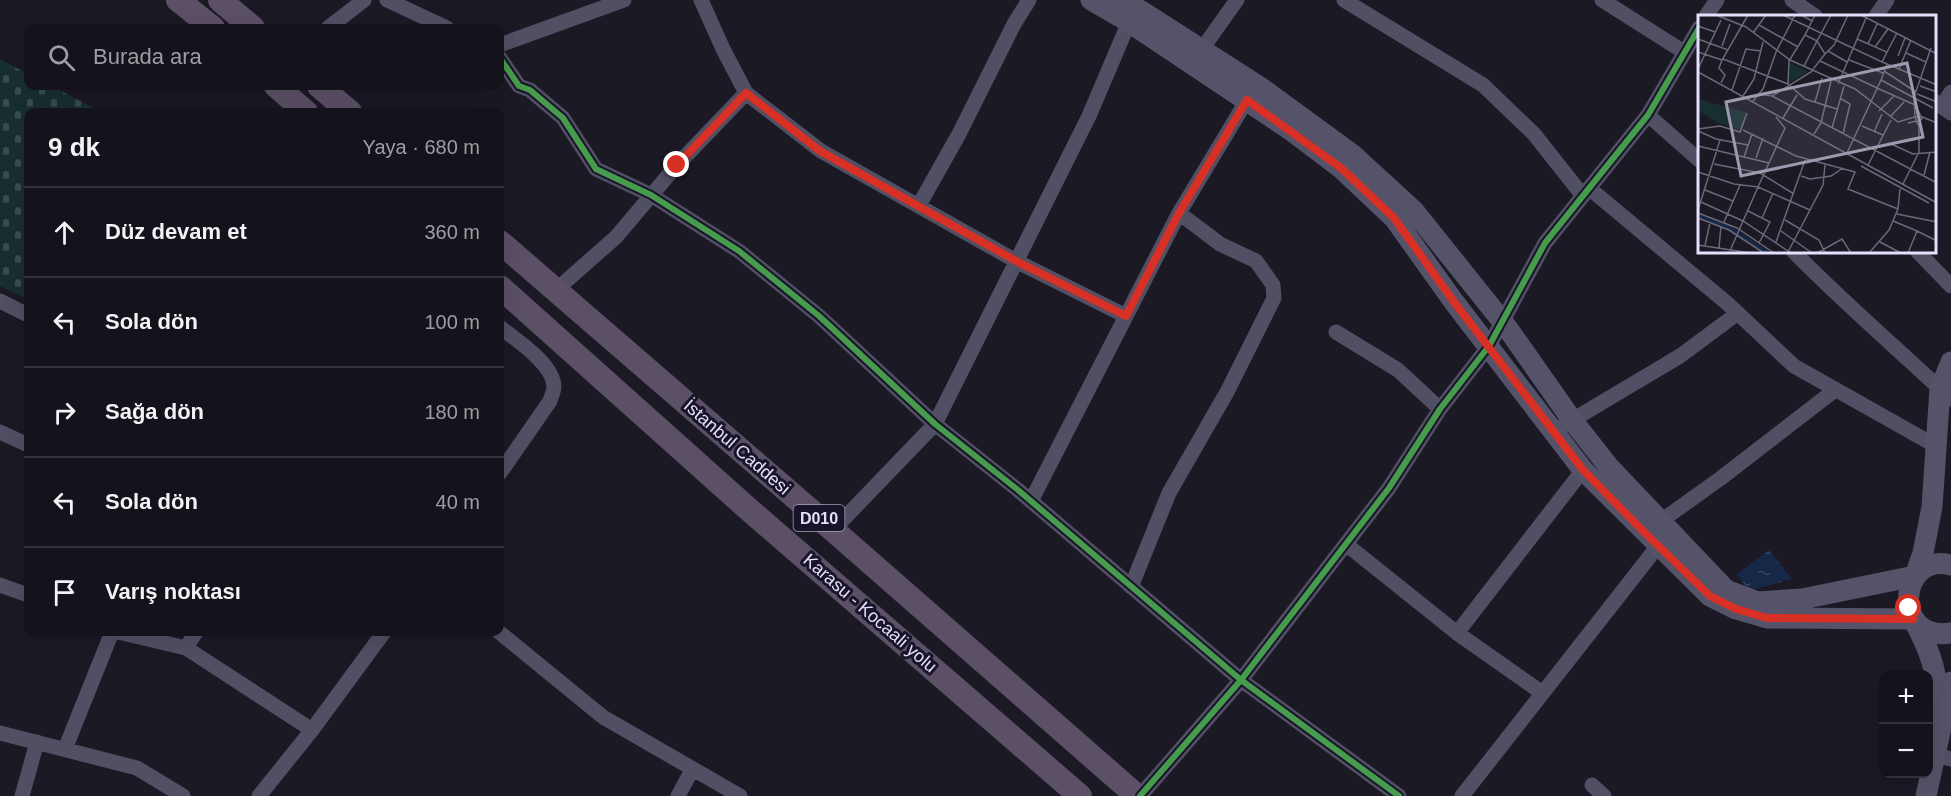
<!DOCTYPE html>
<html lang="tr">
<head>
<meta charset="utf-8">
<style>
  :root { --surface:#14131b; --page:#212028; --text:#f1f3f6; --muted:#9d9ea3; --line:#33323a }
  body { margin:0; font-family:Arial,sans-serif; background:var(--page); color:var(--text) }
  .controls { position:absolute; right:18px; bottom:18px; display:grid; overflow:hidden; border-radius:12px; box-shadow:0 6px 24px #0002 }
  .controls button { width:54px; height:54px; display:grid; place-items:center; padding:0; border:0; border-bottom:2px solid var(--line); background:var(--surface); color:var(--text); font:30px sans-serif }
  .stop { position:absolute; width:18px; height:18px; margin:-14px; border:4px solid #d93025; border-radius:50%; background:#fff }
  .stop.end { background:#d93025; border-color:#fff; box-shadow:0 2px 6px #0008 }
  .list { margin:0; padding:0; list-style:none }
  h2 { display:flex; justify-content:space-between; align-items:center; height:78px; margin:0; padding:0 24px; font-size:26px }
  h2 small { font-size:20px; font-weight:400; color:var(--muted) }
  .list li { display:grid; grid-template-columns:39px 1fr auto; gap:18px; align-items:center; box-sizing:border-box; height:90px; padding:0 24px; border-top:2px solid var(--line) }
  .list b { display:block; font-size:22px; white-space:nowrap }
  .list em { font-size:20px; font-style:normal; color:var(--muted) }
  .icon { flex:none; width:33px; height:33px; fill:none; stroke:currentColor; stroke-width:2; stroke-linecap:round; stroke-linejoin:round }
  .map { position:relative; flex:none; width:1951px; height:796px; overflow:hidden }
  .search { position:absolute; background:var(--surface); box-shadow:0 6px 24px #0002; left:24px; top:24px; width:480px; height:66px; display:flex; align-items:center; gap:15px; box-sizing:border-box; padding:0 21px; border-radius:12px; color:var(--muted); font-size:22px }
  .panel { position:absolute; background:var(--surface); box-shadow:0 6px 24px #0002; left:24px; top:108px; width:480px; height:528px; border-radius:12px }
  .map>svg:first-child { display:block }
</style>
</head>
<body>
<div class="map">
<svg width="1951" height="796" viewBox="0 0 1951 796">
  <defs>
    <pattern id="cemetery-stones" width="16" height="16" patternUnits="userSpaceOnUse" patternTransform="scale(1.5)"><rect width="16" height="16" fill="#182f30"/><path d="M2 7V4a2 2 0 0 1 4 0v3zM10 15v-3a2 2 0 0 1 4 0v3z" fill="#394d4f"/></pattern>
    <pattern id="water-ripples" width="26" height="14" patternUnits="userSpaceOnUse" patternTransform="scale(1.5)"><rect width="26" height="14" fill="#162748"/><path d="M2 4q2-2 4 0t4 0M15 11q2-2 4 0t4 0" fill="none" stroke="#384663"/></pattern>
  </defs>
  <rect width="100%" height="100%" fill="#1b1924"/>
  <path fill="url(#cemetery-stones)" d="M0,59L28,74V86H51L102,112H28V299L0,286Z"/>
  <path fill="url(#water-ripples)" d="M1769,550L1792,579L1749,591L1737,574Z"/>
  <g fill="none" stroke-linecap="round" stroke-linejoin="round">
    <path stroke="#514f64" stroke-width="15" d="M387,0L447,28
      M701,0L723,49L746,93L821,151L1016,261L1126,316
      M1344,0L1483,85L1534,134L1583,196
      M1602,0L1684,52
      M1792,0L1815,16
      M1706,16L1717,0
      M1876,16L1887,0
      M328,28L364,0
      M500,45L624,0
      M1197,56L1237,0
      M500,58L519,86L530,90L563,118L596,169L651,195L739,251L819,316L935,424L1018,490L1241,680L1399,796
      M1934,101L1951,113
      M1942,106L1951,92
      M1648,115L1699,160
      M1589,188L1728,304L1794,366L1936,446
      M919,205L959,134L1014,24L1029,0
      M1794,252C1844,303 1899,350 1951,399
      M1918,252L1951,286
      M556,290L616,237L677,165L746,93
      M0,301L28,315
      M500,327C516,340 554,364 554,387C554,391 551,397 550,401L500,473
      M1336,332L1398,370L1440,409
      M1564,425L1680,356L1738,313
      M0,432L28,445
      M1031,501L1179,213L1247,100
      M1654,526L1721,478L1835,390
      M833,530L935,424L1089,116L1129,22
      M1347,545L1457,633L1541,692
      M0,585L28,595
      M1131,587L1169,493L1227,392L1274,298L1273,285L1256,261L1220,244L1179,213
      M118,632L186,648L312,730
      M499,632L603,717L740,796
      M1457,633L1583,470
      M186,648L196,632
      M0,733L137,768L183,796
      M65,749L112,632
      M1928,753L1951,759
      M1592,785L1604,796
      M22,796L37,742
      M259,796L312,730L384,632
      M678,796L692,770
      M1140,796L1241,680L1389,488L1440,409L1489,346L1545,243L1648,115L1699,28
      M1462,796L1658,546"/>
    <path stroke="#545369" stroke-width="21" d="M1091,0L1129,22L1292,131L1341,168L1394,218L1454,302L1583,470L1710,596L1736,609L1767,618L1913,619C1926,643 1937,667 1937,695C1936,707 1931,720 1928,731
      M1121,0L1143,12L1260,87L1353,155L1414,211L1506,326L1572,420L1609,467L1726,590L1758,602L1802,599L1915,576L1923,553L1932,507L1940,389L1951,362
      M1951,565C1899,551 1890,642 1951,633
      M1926,796L1951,682"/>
    <path stroke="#5c5066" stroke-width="24" d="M178,0L213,28
      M220,0L253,28
      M276,86L306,112
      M319,86L350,112
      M500,242L833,530L1137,796
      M500,287L746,507L1080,796"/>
    <g stroke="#181429" stroke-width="10">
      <path id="cycleway" d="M500,58L519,86L530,90L563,118L596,169L651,195L739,251L819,316L935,424L1018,490L1241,680L1399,796
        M1140,796L1241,680L1389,488L1440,409L1489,346L1545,243L1648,115L1699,28"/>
    </g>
    <use href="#cycleway" stroke="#469c4c" stroke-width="6"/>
  </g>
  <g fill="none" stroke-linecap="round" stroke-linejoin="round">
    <path stroke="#d93025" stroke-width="8" d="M677,165L746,93L820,151L1016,261L1126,316L1179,213L1247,100L1341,168L1394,218L1454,302L1583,470L1644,532L1710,596L1736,609L1767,618L1913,619L1909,608"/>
  </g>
  <g text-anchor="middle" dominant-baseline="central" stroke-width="6" stroke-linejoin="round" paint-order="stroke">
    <rect fill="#181429" stroke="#a6a2bd" stroke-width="1.5" x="793.5" y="505" width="51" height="26" rx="4.5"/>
    <g font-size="16" font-weight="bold" fill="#e3dffc">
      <text x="819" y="518">D010</text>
    </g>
    <g font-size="18" fill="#e3dffc" stroke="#181429">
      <text transform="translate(737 447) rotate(41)">İstanbul Caddesi</text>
      <text transform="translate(870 613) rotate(41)">Karasu - Kocaali yolu</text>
    </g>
  </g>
  <g transform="translate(1698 15)">
    <rect width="238" height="238" fill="#1b1924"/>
    <path d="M0,84L48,97L46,111L42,115L18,107L0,95Z" fill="#182f30"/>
    <path d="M92,48L110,57L91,68Z" fill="#182f30"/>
    <path fill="none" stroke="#162748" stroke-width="3" d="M0,201L32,213L71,238"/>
    <path fill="none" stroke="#6b687a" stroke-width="1.5" d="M18,0L48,12L92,45L157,74L200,107L217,102L216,82L233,33M85,0L184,47L189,37L159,24M103,0L114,6L117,0M163,0L239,39M114,6L107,20L119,26L133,0M61,10L100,32M0,11L17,17M55,18L68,0M0,24L30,35M170,29L179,9M24,31L32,9M177,32L190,14M130,36L149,47M0,37L24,45M189,37L199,18M208,38L228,47M127,39L136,30L150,0M200,41L207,23M25,44L90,69L107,84L139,94M151,45L185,58M122,46L179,73M189,49L239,70M0,54L23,5M201,54L213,25M186,56L218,77M0,57L239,188M183,65L235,93M23,68L27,60L21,53L24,45L50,0M90,69L91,46L107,20M140,69L168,3M222,71L239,77M179,73L217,90M34,75L48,34L63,36M62,79L74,81L113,57L127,39L119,26L106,51M219,79L239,87M45,81L56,64L65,27M74,81L239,168M142,83L152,89L145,119M55,86L65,74L78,37L97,0M117,87L124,63M220,95L224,104L219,107L217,102L222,101M181,96L196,81M222,101L239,108M192,102L206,87M85,103L99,80M164,111L185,120M134,113L146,71M0,114L22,111L42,117L49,98M45,115L98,141L157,157L150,174L200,194M0,116L18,124L50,130M176,117L184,99M116,119L123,108L133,66M191,128L215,139L239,137M0,131L71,148M149,138L183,65L189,49L184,47M46,142L54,119M58,143L65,123M16,149L62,158L96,179M170,150L193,105M163,151L231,188M0,157L36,169L60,172L87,113L78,102M226,160L232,137M103,161L112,164L133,161L145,153M205,169L221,137V111L218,106L210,108M7,175L35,186M3,187L45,206L93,238M0,195L22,125M50,196L72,207L61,228M0,198L39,213L76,238M199,199L239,207M0,203L31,215L66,238M64,203L75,178M87,205L121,225L127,238M195,206L219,216L210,238M26,207L42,170M83,216L114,238M219,216L239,226M78,227L107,145M182,227L203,238M0,230L53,238M7,231L12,207M21,233L23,211M90,237L125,170L127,150M31,238L60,172L112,195M119,238L144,224L153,238M171,238L191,215L200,194L202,174"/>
    <path fill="#9d9ab0" fill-opacity="0.15" stroke="#9d9ab0" stroke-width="3" d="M209,48L225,122L43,161L28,87Z"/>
    <rect width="238" height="238" fill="none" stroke="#e3dffc" stroke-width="3"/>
  </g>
</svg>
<div class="controls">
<button>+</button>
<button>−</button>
</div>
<div class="stop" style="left:1909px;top:608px"></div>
<div class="stop end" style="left:677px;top:165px"></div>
<div class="search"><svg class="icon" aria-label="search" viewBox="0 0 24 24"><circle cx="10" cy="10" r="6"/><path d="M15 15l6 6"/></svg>Burada ara</div>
<section class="panel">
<h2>9 dk<small>Yaya · 680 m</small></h2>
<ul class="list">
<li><svg class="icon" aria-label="ahead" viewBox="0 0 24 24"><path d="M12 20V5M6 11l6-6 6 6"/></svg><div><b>Düz devam et</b></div><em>360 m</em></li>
<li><svg class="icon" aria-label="left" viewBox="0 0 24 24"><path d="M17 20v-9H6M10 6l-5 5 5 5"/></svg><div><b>Sola dön</b></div><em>100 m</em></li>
<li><svg class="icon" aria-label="right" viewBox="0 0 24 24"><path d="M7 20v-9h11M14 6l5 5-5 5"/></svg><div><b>Sağa dön</b></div><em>180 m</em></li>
<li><svg class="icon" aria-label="left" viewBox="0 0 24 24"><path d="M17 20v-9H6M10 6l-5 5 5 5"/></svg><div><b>Sola dön</b></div><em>40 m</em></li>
<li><svg class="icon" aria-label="arrive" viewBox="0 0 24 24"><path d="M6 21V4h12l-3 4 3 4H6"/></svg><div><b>Varış noktası</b></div></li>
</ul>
</section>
</div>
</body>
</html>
